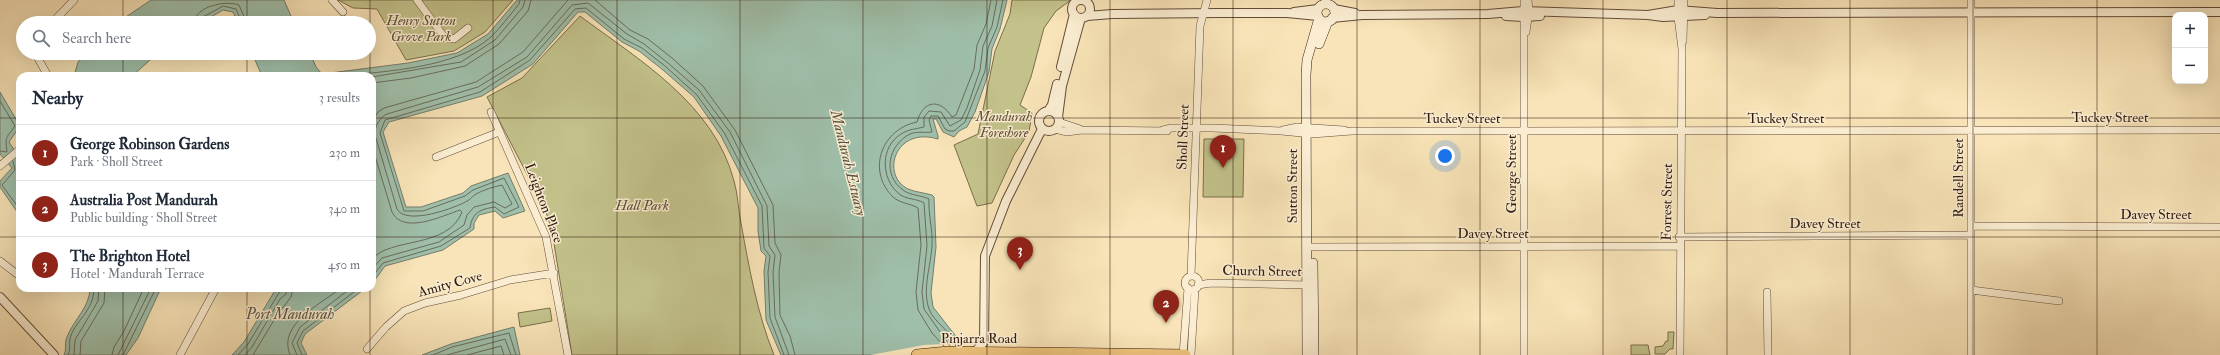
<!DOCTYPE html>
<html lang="en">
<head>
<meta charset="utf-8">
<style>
  :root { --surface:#fff; --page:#f2f2f3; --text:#1f2937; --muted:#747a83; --line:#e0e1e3; --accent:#8f2418 }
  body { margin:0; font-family:"IM FELL Double Pica",serif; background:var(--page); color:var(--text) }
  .controls { position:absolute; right:12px; top:12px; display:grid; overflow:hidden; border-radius:8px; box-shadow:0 4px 16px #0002 }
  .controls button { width:36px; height:36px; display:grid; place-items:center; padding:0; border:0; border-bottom:1px solid var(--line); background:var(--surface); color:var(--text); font:20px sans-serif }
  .you { position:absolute; left:1445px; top:156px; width:14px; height:14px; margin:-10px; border:3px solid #fff; border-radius:50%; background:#1a73e8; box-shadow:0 0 0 6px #1a73e833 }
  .badge { display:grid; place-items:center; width:26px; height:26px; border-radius:50%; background:var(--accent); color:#fff; font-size:13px; font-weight:700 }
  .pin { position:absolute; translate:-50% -33px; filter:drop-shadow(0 1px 2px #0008) }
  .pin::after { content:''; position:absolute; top:21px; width:14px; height:12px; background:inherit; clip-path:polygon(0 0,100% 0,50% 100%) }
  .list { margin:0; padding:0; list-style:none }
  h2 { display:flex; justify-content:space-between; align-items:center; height:52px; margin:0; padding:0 16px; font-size:17px }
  h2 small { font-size:13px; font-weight:400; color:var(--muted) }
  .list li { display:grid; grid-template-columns:26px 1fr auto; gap:12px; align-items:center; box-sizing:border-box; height:56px; padding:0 16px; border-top:1px solid var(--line) }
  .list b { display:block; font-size:15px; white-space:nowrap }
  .list p { margin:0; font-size:13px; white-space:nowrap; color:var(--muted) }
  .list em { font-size:13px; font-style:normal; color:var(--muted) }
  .icon { flex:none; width:22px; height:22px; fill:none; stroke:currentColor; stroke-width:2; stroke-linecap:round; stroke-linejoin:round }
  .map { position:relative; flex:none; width:2220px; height:355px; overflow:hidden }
  .search { position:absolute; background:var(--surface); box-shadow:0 4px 16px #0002; left:16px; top:16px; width:360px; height:44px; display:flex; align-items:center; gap:10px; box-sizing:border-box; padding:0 14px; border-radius:22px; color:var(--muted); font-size:15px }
  .panel { position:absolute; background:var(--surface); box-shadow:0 4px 16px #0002; left:16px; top:72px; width:360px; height:220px; border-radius:12px }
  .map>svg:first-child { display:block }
</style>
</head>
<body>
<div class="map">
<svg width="2220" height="355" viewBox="0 0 2220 355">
  <rect width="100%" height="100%" fill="#f8e4b8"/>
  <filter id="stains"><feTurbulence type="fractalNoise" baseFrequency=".005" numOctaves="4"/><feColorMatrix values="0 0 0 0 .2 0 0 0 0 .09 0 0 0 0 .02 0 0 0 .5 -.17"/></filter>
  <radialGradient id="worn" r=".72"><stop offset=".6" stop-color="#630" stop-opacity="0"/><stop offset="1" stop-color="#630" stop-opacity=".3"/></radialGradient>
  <path fill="#c3c28b" stroke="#7b6e4d" d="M338,0H513L485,32L454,51L406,60L377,9L353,8Z
    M1012,0H1071L1056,11L1044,28L1031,77L1020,105L1032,113L1029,132L1014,155L992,203L977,206L954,145L978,134L995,51L1010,14Z
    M580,16C639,60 714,104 734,181C738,194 738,209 741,223C749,267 757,313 774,355H572L552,231L545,209L487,97L522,78Z
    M1204,139H1244L1243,197H1203Z
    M550,308L552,321L520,327L518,313Z
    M1668,332H1674L1673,349H1670L1665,354H1655V347L1663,346L1666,341H1668Z
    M1631,345H1648L1650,355H1631Z"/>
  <path fill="#9fbfaa" stroke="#747d6c" d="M151,0H284L294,23H238L233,12L223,10L201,23H117Z
    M517,0H1007L1000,29L992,49L989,72L975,112L967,127L959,131L954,137L943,132L936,119H933L938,136V139C895,126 880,175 908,189C915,192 925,193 932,195L934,197L936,247L931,293L933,307L958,339L960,355H781L766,320L764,271L766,256L761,251L758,231V208L721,136L694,97L663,70L639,51L622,42L585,12H578L533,64L482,96L389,122L383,132L406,207H421L463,193L471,186L508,173L525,211L503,218L495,211L479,215L474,223V229L443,250L385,266L372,284V76H262L252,53H310L316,67L322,74L408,63L457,53L488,34Z
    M87,53H158L132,76H74L78,62Z
    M0,92L20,126L9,142L20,159V216L0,187V181L12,168L0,154Z
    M90,288H161L138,338L126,355H64C67,349 64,343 67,337C74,319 90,307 90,288Z
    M281,288H366L305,334L301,343L307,355H232L244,342L274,292Z
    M514,327L520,355H422L451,344Z"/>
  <path fill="#f8e4b8" d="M961,343L962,355H870L924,345Z"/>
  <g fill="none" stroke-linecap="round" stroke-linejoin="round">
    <path stroke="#696c5c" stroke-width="1" d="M595,0L630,30L648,39L672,58L703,86L735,130L773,205L775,243L781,255L779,272L780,315L790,336L795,355
      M194,23C195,6 226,0 239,5L247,23
      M199,23L201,18L223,6L236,9L242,23
      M342,76C387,71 456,68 491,37C501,27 510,15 519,4L520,0
      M372,77L461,62L495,40L523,7L525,0
      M372,83L411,78L465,66L499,44L528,11L531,0
      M0,101L15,126C6,139 5,135 7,152L0,151
      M372,122L378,112L384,108L476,82L523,52L568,0
      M372,146L392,212C403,235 442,216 460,210L462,212C448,249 390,237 372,259
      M13,161L15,170L2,185L20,210
      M372,269L382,258L439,242L464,225L467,215L474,207L494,202L505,208L512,204L502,185C493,187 483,190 476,194C473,196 471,198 469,200C456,208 406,226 397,209L375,135C374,127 380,117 387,114L478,87L527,57L572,5L588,3L627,34L644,44L668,63L699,90L730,132L767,206L769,246L775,255L773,272L775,317L789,355
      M372,277L383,263L441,246L470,228C472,213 480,209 495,207L504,214L519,207L504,178L473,190L465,196L423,211H404L380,133L385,120L480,92L530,60L575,9L586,8L624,39L642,48L665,66L697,95L725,134L762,206L764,248L770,256L768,272L770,318L784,355
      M944,346L932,333L918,310L916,292L921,245L918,208C910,203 901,204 893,197C866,170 882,129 917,122C923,100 940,98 952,117L956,115L974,69L977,45L986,24L991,0
      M950,346L924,309L922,292L927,246L924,203C916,198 906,200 898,193C881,178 880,147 901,134C909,129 916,129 924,127V117L929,111L941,112L950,126L961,120L967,108L980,70L983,46L992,26L997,0
      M956,346C952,331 934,323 929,309C922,289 931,265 932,245C933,230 928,214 929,199C921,195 911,196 903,190C882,175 888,145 910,134C917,131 925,133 932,132L929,120L931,116H938L945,129L949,131H954L965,122L985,71L988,48L997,27L1003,0
      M68,355C71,349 69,345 70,339C74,321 94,312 94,288
      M74,355L75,340L98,301L99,288
      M80,355L81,341L104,303L105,288
      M112,355L114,347L124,331L144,288
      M118,355L151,288
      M123,355L156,288
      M238,355L248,344L282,288
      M245,355L252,347L280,299L286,294L287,288
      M253,355L277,315L291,297L293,288
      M290,355C277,324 321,304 341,288
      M297,355L292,343L300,327L351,288
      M302,355L297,343L303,331L359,288
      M433,355L452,347L509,333L516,355
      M447,355L505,339L511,355
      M467,355L501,346L504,355"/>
    <g stroke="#644c39" stroke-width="8">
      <path id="minor" d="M332,0L343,12
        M417,0L445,38L454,39L468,28
        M1524,0V355
        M1678,0V17L1682,49L1680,355
        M1971,0V355
        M52,23L74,0
        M1526,32L1529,11L1528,0
        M1683,41L1684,0
        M35,53L48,76
        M491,112L546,237L568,355
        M1059,122L1080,129
        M1055,129L1067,132L1082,130L1167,131
        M1163,130L1171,128H1212L1281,131L1312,134L1352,131H1513L2220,130
        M1283,130L1297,127L1344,130
        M436,157L499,132
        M0,166L20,149
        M1971,226L2220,227
        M1679,237L1971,235
        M1307,247L1679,246
        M0,261L17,274
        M1191,276L1200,26L1207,0
        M1185 283a7 7 0 1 1 14 0a7 7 0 1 1-14 0Z
        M1198,285L1211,283L1311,285
        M1971,290L2059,301
        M1767,292L1768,355
        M367,349L386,327L404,311L425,303L461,295L510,280L554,273
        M180,355L216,288
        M1183,355L1188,288
        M1191,355L1195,289"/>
    </g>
    <g stroke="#644c39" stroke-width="10">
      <path id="tertiary" d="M1072 9a9 9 0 1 1 18 0a9 9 0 1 1-18 0Z
        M1334,9L1355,13
        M1294,12L1318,9
        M1648,15L1678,10L1717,13L2220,12
        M1087,16L1112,14L1218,13H1287L1318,16
        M1506,16L1523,17L1540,16
        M1332,18L1362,15L1488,14L1523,11L1648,15L1663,17L1705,15
        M1061,67L1074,14
        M1039 121a10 10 0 1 1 20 0a10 10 0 1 1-20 0Z
        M1048,111L1052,105L1057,84
        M1058,117L1062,86L1081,18
        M0,297L54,355
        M975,352L984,342L985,256L1006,201L1042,129"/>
    </g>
    <g stroke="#331a0f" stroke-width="10">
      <path id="secondary" d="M1317 13a9 9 0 1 1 18 0a9 9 0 1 1-18 0Z
        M1319,44L1328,21
        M1313,263L1314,355
        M1307,355L1306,75L1307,60L1319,18"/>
    </g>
    <g stroke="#331a0f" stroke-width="12">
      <path id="primary" d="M917,355L948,352L1185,355"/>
    </g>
    <use href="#minor" stroke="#faedd1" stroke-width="7"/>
    <use href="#tertiary" stroke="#faedd1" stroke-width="8"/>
    <use href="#secondary" stroke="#faedd1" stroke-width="9"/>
    <use href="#primary" stroke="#ecc27c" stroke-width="11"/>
  </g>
  <path fill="none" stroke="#331a0f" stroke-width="1" stroke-opacity="0.55" d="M123,0V23M247,0V23M370,0V76M493,0V355M617,0V355M740,0V355M863,0V355M987,0V355M1110,0V355M1233,0V355M1357,0V355M1480,0V355M1603,0V355M1727,0V355M1850,0V355M1973,0V355M2097,0V355M123,53V76M247,53V76M0,118H20M372,118H2220M0,237H20M372,237H2220M123,288V355M247,288V355M370,288V355"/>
  <g text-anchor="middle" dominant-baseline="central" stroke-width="3" stroke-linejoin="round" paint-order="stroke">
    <g font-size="14" font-style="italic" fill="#5e4c34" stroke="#faedd1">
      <text x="421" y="20">Henry Sutton<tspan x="421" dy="16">Grove Park</tspan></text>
      <text x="1004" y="116">Mandurah<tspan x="1004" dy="16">Foreshore</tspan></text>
      <text x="642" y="205">Hall Park</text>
    </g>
    <g font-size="14" fill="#331a0f" stroke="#faedd1">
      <text x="2110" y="117">Tuckey Street</text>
      <text x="1462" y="118">Tuckey Street</text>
      <text x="1786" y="118">Tuckey Street</text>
      <text transform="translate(1183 137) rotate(-88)">Sholl Street</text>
      <text transform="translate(1511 174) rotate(-90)">George Street</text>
      <text transform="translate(1958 178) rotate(-90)">Randell Street</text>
      <text transform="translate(1292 186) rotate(-90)">Sutton Street</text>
      <text transform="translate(1667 202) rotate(-89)">Forrest Street</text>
      <text transform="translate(544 203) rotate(69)">Leighton Place</text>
      <text x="2156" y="214">Davey Street</text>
      <text x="1825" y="223">Davey Street</text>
      <text x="1493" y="233">Davey Street</text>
      <text transform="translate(1262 271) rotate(1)">Church Street</text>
      <text transform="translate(450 284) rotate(-15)">Amity Cove</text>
      <text x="979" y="338">Pinjarra Road</text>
    </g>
    <g font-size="15" font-style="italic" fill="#595445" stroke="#faedd1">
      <text transform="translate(848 163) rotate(76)">Mandurah Estuary</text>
      <text x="290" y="314">Port Mandurah</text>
    </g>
  </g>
  <rect width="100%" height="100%" filter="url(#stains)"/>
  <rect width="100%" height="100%" fill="url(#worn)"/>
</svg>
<div class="controls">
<button>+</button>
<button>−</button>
</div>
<div class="you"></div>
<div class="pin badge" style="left:1223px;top:168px">1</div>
<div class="pin badge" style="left:1166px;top:323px">2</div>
<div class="pin badge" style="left:1020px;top:270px">3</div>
<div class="search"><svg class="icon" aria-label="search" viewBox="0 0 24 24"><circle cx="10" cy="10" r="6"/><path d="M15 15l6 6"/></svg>Search here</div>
<section class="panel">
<h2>Nearby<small>3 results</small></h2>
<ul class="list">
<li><span class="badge">1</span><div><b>George Robinson Gardens</b><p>Park · Sholl Street</p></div><em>230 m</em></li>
<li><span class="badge">2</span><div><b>Australia Post Mandurah</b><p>Public building · Sholl Street</p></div><em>340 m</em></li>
<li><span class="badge">3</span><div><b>The Brighton Hotel</b><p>Hotel · Mandurah Terrace</p></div><em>450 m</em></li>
</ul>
</section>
</div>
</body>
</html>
